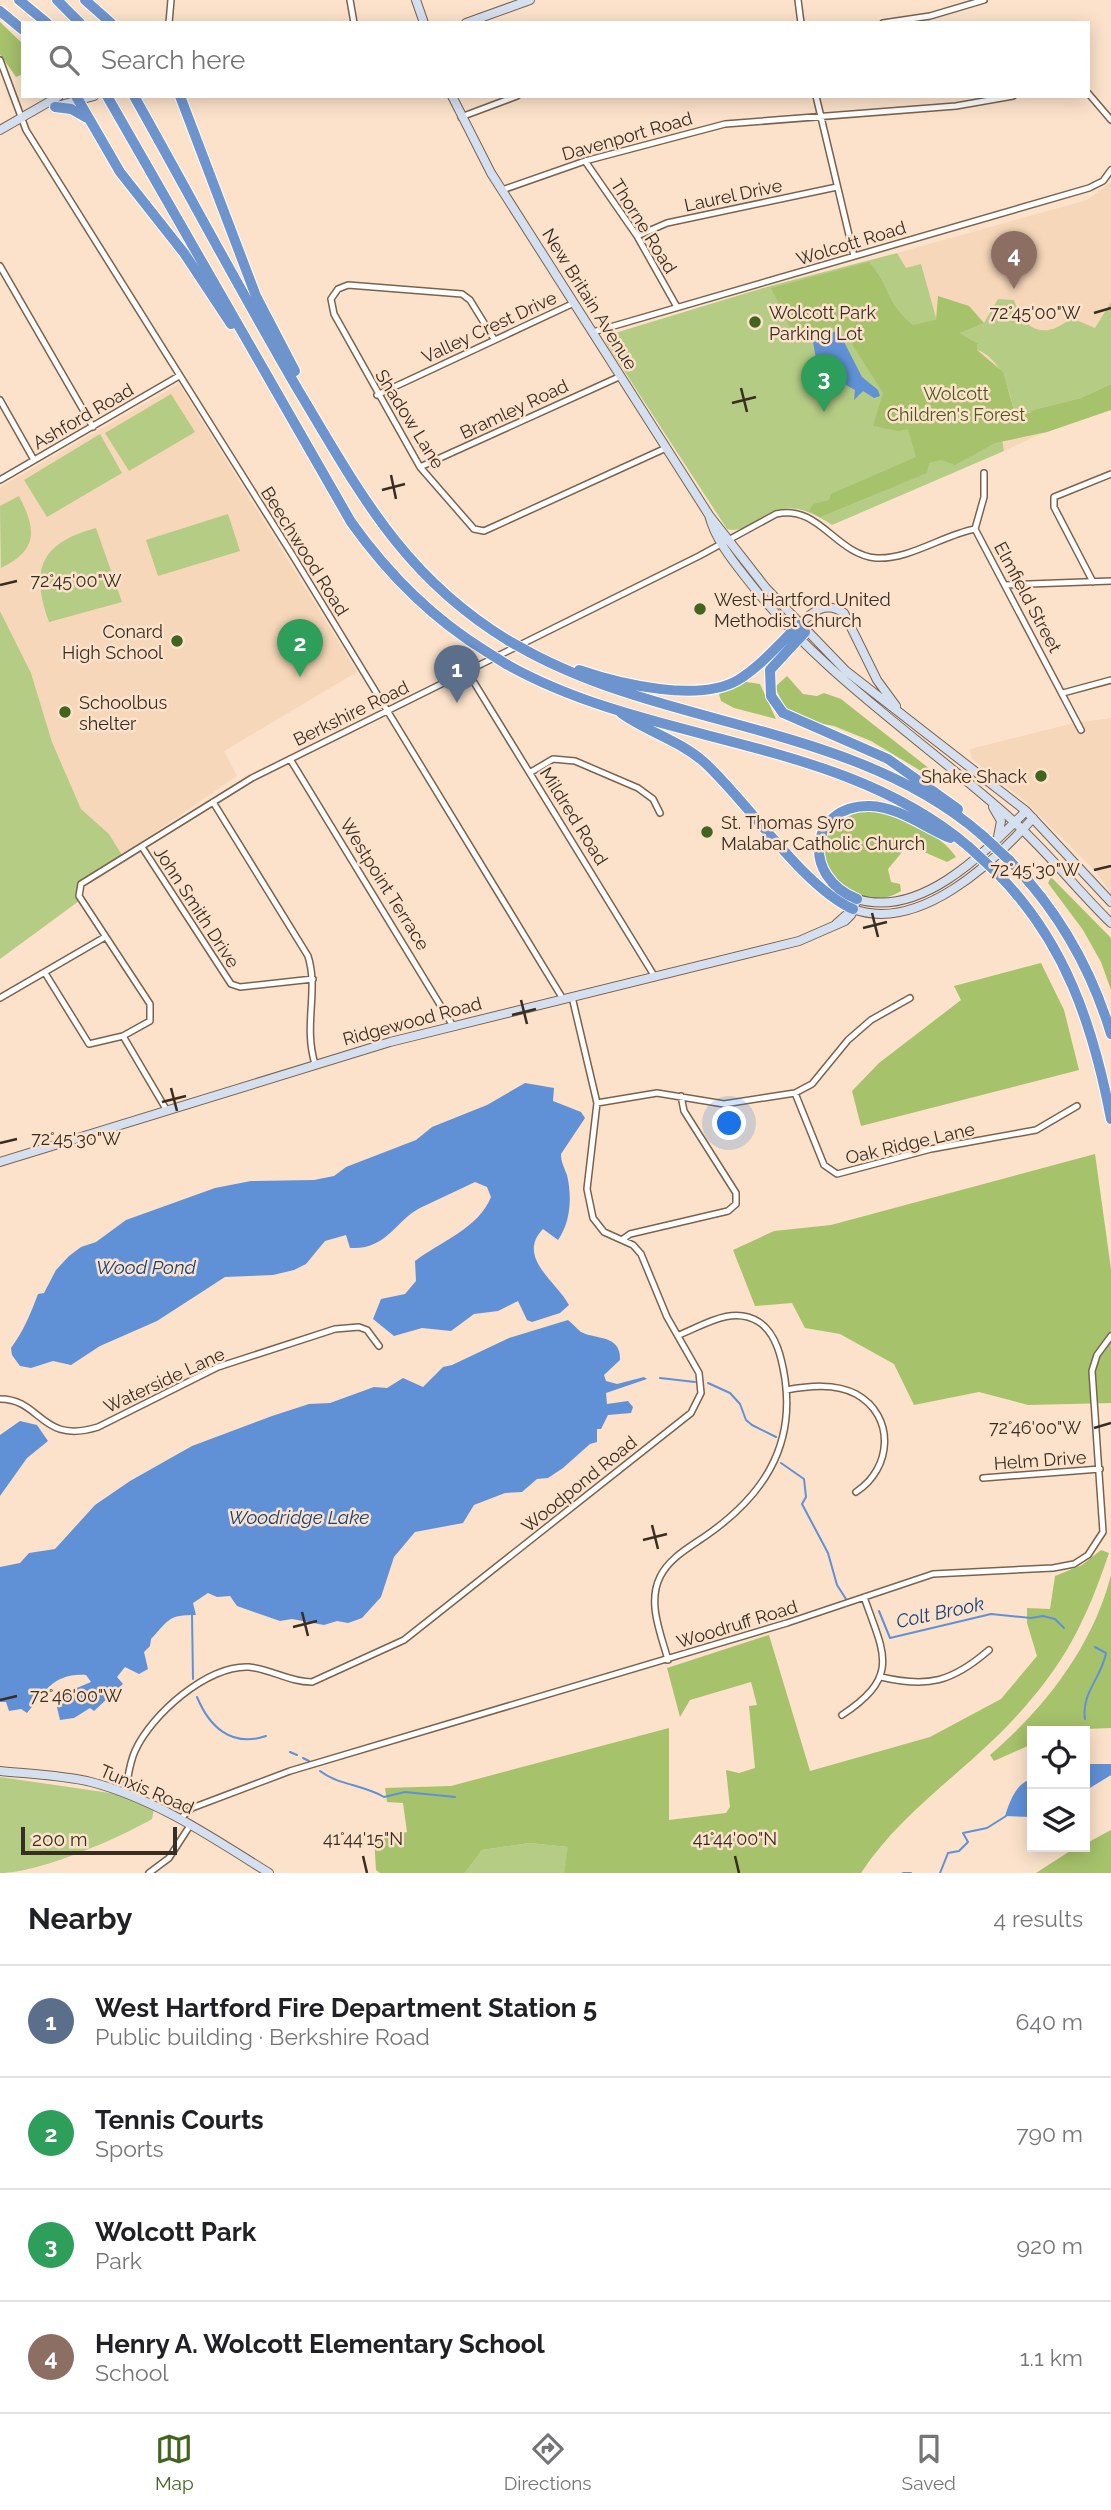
<!DOCTYPE html>
<html lang="en">
<head>
<meta charset="utf-8">
<style>
  :root { --surface:#fff; --page:#f6f6f6; --text:#202124; --muted:#757577; --line:#e0e0e0; --accent:#41651d }
  body { margin:0; font-family:Raleway,sans-serif; background:var(--page); color:var(--text) }
  .controls { position:absolute; right:21px; bottom:21px; display:grid; overflow:hidden; border-radius:0px; box-shadow:0 4px 18px #0003 }
  .controls button { width:63px; height:63px; display:grid; place-items:center; padding:0; border:0; border-bottom:2px solid var(--line); background:var(--surface); color:var(--text); font:35px sans-serif }
  .scale { position:absolute; left:21px; bottom:18px; width:156px; box-sizing:border-box; padding-left:7px; border:4px solid #372d23; border-top:0; font-size:19px; line-height:24px; white-space:nowrap; color:#372d23; -webkit-text-stroke:5px #fce2ca; paint-order:stroke }
  .you { position:absolute; left:730px; top:1124px; width:24px; height:24px; margin:-18px; border:5px solid #fff; border-radius:50%; background:#1a73e8; box-shadow:0 0 0 10px #1a73e833 }
  .badge { display:grid; place-items:center; width:46px; height:46px; border-radius:50%; background:var(--accent); color:#fff; font-size:23px; font-weight:700 }
  .pin { position:absolute; translate:-50% -58px; filter:drop-shadow(0 2px 4px #0008) }
  .pin::after { content:''; position:absolute; top:37px; width:24px; height:21px; background:inherit; clip-path:polygon(0 0,100% 0,50% 100%) }
  .list { margin:0; padding:0; list-style:none }
  h2 { display:flex; justify-content:space-between; align-items:center; height:91px; margin:0; padding:0 28px; font-size:30px }
  h2 small { font-size:23px; font-weight:400; color:var(--muted) }
  .list li { display:grid; grid-template-columns:46px 1fr auto; gap:21px; align-items:center; box-sizing:border-box; height:112px; padding:0 28px; border-top:2px solid var(--line) }
  .list b { display:block; font-size:26px; white-space:nowrap }
  .list p { margin:0; font-size:23px; white-space:nowrap; color:var(--muted) }
  .list em { font-size:23px; font-style:normal; color:var(--muted) }
  .icon { flex:none; width:38px; height:38px; fill:none; stroke:currentColor; stroke-width:2; stroke-linecap:round; stroke-linejoin:round }
  .map { position:relative; flex:none; width:1111px; height:1873px; overflow:hidden }
  .search { position:absolute; background:var(--surface); box-shadow:0 4px 18px #0003; left:21px; right:21px; top:21px; height:77px; display:flex; align-items:center; gap:18px; box-sizing:border-box; padding:0 24px; border-radius:0px; color:var(--muted); font-size:26px }
  .sheet { height:539px; background:var(--surface) }
  nav { display:flex; justify-content:space-around; align-items:center; box-sizing:border-box; height:98px; border-top:2px solid var(--line); background:var(--surface); font-size:19px; color:var(--muted) }
  nav a { display:grid; justify-items:center; gap:4px }
  nav .on { color:var(--accent) }
  .map>svg:first-child { display:block }
</style>
</head>
<body>
<div class="map">
<svg width="1111" height="1873" viewBox="0 0 1111 1873">
  <rect width="100%" height="100%" fill="#fce2ca"/>
  <path fill="#f6d7b9" d="M1111,182V410L1041,434L1004,451L994,390L945,338L897,253L1087,200Z
    M179,384L357,672L224,751L237,776L122,855L109,834L81,809L52,742L31,673L0,611V487Z
    M1111,718V894L1098,874L1025,801L972,759L970,749L1074,723Z"/>
  <path fill="#b5cc85" d="M897,253L906,268L921,264L938,325L994,390L1004,451L832,525C768,481 759,538 727,529L606,343L605,336L770,286Z
    M998,299L1014,300C1024,330 1044,341 1071,318L1095,328L1111,302V384L1081,398L1033,410L1031,413L1014,410C1009,389 1000,357 977,350V343L960,333L984,323Z
    M171,394L195,432L129,471L105,433Z
    M100,434L122,473L47,517L24,480Z
    M19,496C36,529 39,550 1,568L0,506Z
    M228,514L240,551L158,576L146,540Z
    M96,528L122,602L49,622C30,570 40,543 96,528Z
    M0,611L31,673L52,742L81,809L109,834L122,855L82,879L77,889L79,901L0,959Z
    M0,1777L117,1794L154,1809L152,1819C117,1839 39,1873 0,1873Z
    M529,1843L569,1847L564,1873H465L482,1850Z"/>
  <path fill="#a6c26b" d="M0,22L23,44V74L16,77L0,54Z
    M869,262C890,285 885,303 913,325L936,320L938,296L969,306L984,323L960,333L977,343V350L1003,372L1014,410L1030,413L1033,410L1081,398L1111,384V410L1047,432L995,443L955,465L941,460L929,463L927,473L820,517L809,511L813,504L829,500L831,494L916,457L908,429L899,431L873,426L883,393L840,325L797,342L771,288Z
    M787,676L803,694L817,696L824,693L841,699L940,777L936,780L871,741L834,726L809,721L786,710L775,687Z
    M746,682L760,684L776,719L734,708L721,701L719,694Z
    M870,810C898,816 940,832 956,857L947,862L908,845L888,869L891,882L900,884L901,891C848,926 776,826 870,810Z
    M1051,877L1111,938V990L1101,962L1083,930L1048,883Z
    M1041,963L1064,1010L1079,1070L861,1126L852,1091L879,1063L961,1000L954,986Z
    M1095,1154L1111,1269V1403L1028,1405L979,1392L914,1405L894,1364L840,1334L805,1328L792,1303L755,1306L733,1250L774,1231L831,1225Z
    M1101,1550L1109,1553C1085,1624 1063,1667 1011,1722C962,1774 901,1812 861,1873H564L568,1847L529,1843L482,1850L465,1873H380L376,1870L374,1837L407,1832L403,1803L387,1802L385,1788L451,1786L669,1728V1820L726,1813L730,1807L726,1770L739,1773L755,1768L749,1706L757,1705L751,1682L690,1700L680,1717L667,1668L769,1635L810,1771L930,1737L1001,1699L1037,1656L1027,1623V1608L1050,1609L1055,1576L1082,1565Z
    M1111,1575V1728L1032,1731V1744L994,1761L990,1755C1045,1708 1093,1646 1111,1575Z
    M1111,1830V1873H1036L1070,1851L1085,1847V1844Z"/>
  <path fill="#6091d7" d="M838,330L862,377L878,390L880,396L874,398L863,391L854,400L855,390L846,385L839,371H829L816,359L813,342Z
    M525,1083L554,1088L553,1101L581,1112L585,1118L561,1154C561,1162 564,1167 567,1175C572,1196 571,1222 558,1240L543,1229C516,1257 556,1281 569,1305L560,1313L532,1322L527,1320L518,1301L498,1311L474,1314L451,1331L422,1328L394,1336L373,1319L381,1299L405,1294L416,1281L415,1261C440,1242 479,1228 491,1197L487,1187L475,1182C457,1191 438,1199 420,1208C395,1221 387,1250 350,1248L346,1235L325,1241L306,1264L294,1270L273,1275L225,1277L157,1321L100,1346L71,1365L53,1361L31,1368L20,1366L12,1355L11,1348C23,1332 31,1313 38,1294L44,1293L56,1270L69,1256L81,1247L96,1242L126,1220L215,1188L251,1181L314,1180L334,1176L346,1167L416,1140L432,1127L487,1105Z
    M568,1320C572,1323 577,1329 581,1332C596,1340 621,1334 620,1360L604,1375L606,1381L617,1384L644,1377L647,1379L606,1393L607,1404L628,1401L633,1407L631,1413L608,1415L601,1429H597V1442L590,1444L563,1468L548,1478L537,1479L522,1492L505,1493L474,1505L463,1523L415,1532L394,1557L381,1597L362,1618L348,1623L337,1621L324,1625L292,1619L280,1621L237,1606L230,1596L217,1597L208,1593L193,1603L196,1615C168,1615 170,1619 151,1639L150,1646L144,1652L148,1669L139,1674L125,1667L117,1677L123,1684L94,1711L90,1708L74,1718L60,1720L56,1703L67,1692L91,1682L86,1675C53,1673 45,1692 27,1713L21,1709L9,1711L6,1702H0V1567L20,1563L29,1553L55,1549L95,1505L130,1481L192,1446L272,1416L309,1404L330,1403L374,1387L387,1388L403,1378L423,1387L443,1367L452,1365L509,1338Z
    M20,1421L37,1425L48,1441L27,1458L0,1496V1435Z
    M1085,1764H1111V1775L1085,1791Z
    M1032,1779V1817L1005,1816C1010,1801 1016,1783 1032,1779Z"/>
  <g fill="none" stroke-linecap="round" stroke-linejoin="round">
    <path stroke="#6091d7" stroke-width="2" d="M660,1378L695,1382
      M708,1383L730,1393L740,1404L746,1420L752,1425L776,1437
      M781,1463L804,1479L806,1497L802,1504L828,1553L837,1585L846,1599
      M879,1611L890,1638L991,1614L1031,1618L1043,1616L1055,1619L1064,1628
      M192,1614L193,1679
      M197,1697C209,1726 231,1748 266,1736
      M1085,1719C1081,1693 1102,1677 1106,1653L1095,1647
      M290,1752L297,1755
      M303,1758L309,1761
      M320,1771C338,1785 364,1785 384,1797L405,1792L455,1797
      M903,1873H911
      M940,1873L948,1853L959,1851L968,1842L963,1833L987,1828L1006,1816"/>
    <g stroke="#7a634e" stroke-width="8">
      <path id="street" d="M350,0L354,23
        M798,0L801,23
        M169,23L171,0
        M883,23L930,16L984,0
        M0,60L26,130L293,556L563,999
        M1088,93L1111,120
        M816,96L854,256
        M461,117L517,96
        M585,161L637,236L677,307
        M502,190L585,161L725,124L956,106L1013,96
        M637,236L667,223L837,187
        M0,266L93,427
        M593,332L1089,188L1103,181L1111,170
        M494,339L470,300L462,294L348,285L338,289L331,299L334,314L420,467L474,529L484,531L666,448
        M377,395L574,303
        M0,400L34,460
        M420,467L621,376
        M984,473V497L975,529L1081,730
        M0,480L179,376
        M1093,582L1054,507V497L1111,474
        M1005,585L1111,581
        M467,671L655,977
        M1063,693L1111,680
        M290,759L453,1026
        M531,772L553,759L575,761L638,788L653,799L660,813
        M213,802L308,956C319,991 303,1025 315,1064
        M142,847L231,984L240,987L313,979
        M45,973L89,1044L123,1036L166,1109
        M0,998L105,937
        M123,1036L150,1021V1004L79,896L81,884L252,778L699,556L776,514C819,504 835,554 876,558C909,560 943,535 975,529
        M795,1093L824,1165L837,1174L931,1149L1036,1130L1077,1106
        M597,1103L657,1093L724,1104L795,1093L812,1084L848,1040L871,1020L910,998
        M623,1239L630,1234L728,1211L736,1204V1193L684,1111L681,1096
        M786,1390C809,1386 835,1383 856,1394C896,1416 892,1469 856,1492
        M0,1399C42,1399 40,1445 98,1427L218,1367L335,1329L359,1327L367,1330L379,1346
        M983,1478L1100,1469
        M668,1660C661,1634 647,1603 660,1577C669,1558 690,1547 707,1535C761,1497 795,1449 785,1379C782,1360 777,1334 759,1322C733,1305 704,1325 679,1335
        M881,1677C928,1688 952,1682 989,1650
        M842,1715C901,1676 884,1654 864,1597
        M125,1793C128,1779 129,1764 135,1751C151,1715 207,1665 249,1667C271,1669 289,1682 312,1682L404,1640L691,1413L701,1393L699,1373L667,1317L641,1254L633,1245L604,1232L593,1218L587,1189L597,1103L572,997
        M181,1818L192,1808L290,1771L787,1623L933,1574L1053,1568L1074,1564L1088,1555L1103,1532L1092,1371L1097,1355L1111,1336
        M149,1873L169,1858L191,1824"/>
    </g>
    <g stroke="#7a634e" stroke-width="10">
      <path id="secondary" d="M416,0L424,23
        M466,23L530,0
        M452,96L491,173L709,515L766,588L846,671L1026,811L1111,902
        M57,106L94,96
        M0,130L59,96
        M709,515C715,539 732,560 747,579C821,675 922,739 1011,819C1047,851 1077,890 1111,923
        M799,625C812,612 826,600 844,613L877,680L896,706
        M993,807L1001,821L998,837
        M836,924L853,909C919,933 993,863 1033,818
        M0,1162L390,1042L799,941L845,921L851,915L857,899C921,919 985,852 1026,811
        M0,1771C30,1774 62,1775 91,1782C156,1799 213,1838 269,1873"/>
    </g>
    <g stroke="#fff" stroke-width="12">
      <path id="highway" d="M19,0L47,23
        M57,0L80,23
        M85,0L111,23
        M0,11L23,30
        M76,96L120,172L184,253L231,324
        M107,96L351,522C388,574 433,619 487,652
        M134,96C189,194 241,292 297,388C359,491 402,576 509,641
        M180,96L256,296L295,371
        M55,107L71,109L87,118
        M805,632L770,670L771,696L783,713L888,759L958,809
        M529,652C672,729 855,725 982,835
        M506,664C651,746 839,736 969,847
        M579,670C620,684 699,703 738,680C761,666 780,643 799,625
        M621,713C647,732 679,740 704,762C747,801 803,887 853,909
        M1009,860C1057,909 1091,968 1111,1034
        M996,872C1065,941 1093,1025 1111,1119
        M857,899C801,877 808,805 870,806C899,807 924,827 950,838"/>
    </g>
    <use href="#street" stroke="#fff" stroke-width="5"/>
    <use href="#secondary" stroke="#d4dff0" stroke-width="8"/>
    <use href="#highway" stroke="#6e94ce" stroke-width="10"/>
    <g stroke="#fff" stroke-width="12" stroke-linecap="butt">
      <path id="highway-bridge" d="M509,641L529,652
        M487,652L506,664
        M982,835L1009,860
        M969,847L996,872"/>
    </g>
    <use href="#highway-bridge" stroke="#6e94ce" stroke-width="10"/>
  </g>
  <path fill="none" stroke="#372d23" stroke-width="2.5" d="M1094,313L1111,308M741,388L747,412M732,403L756,397M391,475L396,499M382,490L405,484M0,585L17,581M1094,870L1111,866M872,913L878,937M863,928L887,922M521,1000L527,1024M512,1015L536,1009M171,1088L177,1111M162,1102L186,1096M0,1143L17,1139M1094,1428L1111,1423M652,1525L658,1549M643,1540L667,1534M302,1612L308,1636M293,1627L317,1621M0,1700L17,1696M363,1856L367,1873M735,1856L739,1873"/>
  <g fill="#41651d" stroke="#fce2ca" stroke-width="2.5">
    <circle cx="755" cy="322" r="7"/>
    <circle cx="700" cy="609" r="7"/>
    <circle cx="177" cy="641" r="7"/>
    <circle cx="65" cy="712" r="7"/>
    <circle cx="1041" cy="776" r="7"/>
    <circle cx="707" cy="832" r="7"/>
  </g>
  <g text-anchor="middle" dominant-baseline="central" stroke-width="5" stroke-linejoin="round" paint-order="stroke">
    <g font-size="18" fill="#372d23" stroke="#fce2ca">
      <text transform="translate(627 136) rotate(-16)">Davenport Road</text>
      <text transform="translate(733 195) rotate(-12)">Laurel Drive</text>
      <text transform="translate(644 226) rotate(58)">Thorne Road</text>
      <text transform="translate(851 243) rotate(-17)">Wolcott Road</text>
      <text transform="translate(590 299) rotate(58)">New Britain Avenue</text>
      <text transform="translate(489 327) rotate(-25)">Valley Crest Drive</text>
      <text transform="translate(514 409) rotate(-25)">Bramley Road</text>
      <text transform="translate(83 416) rotate(-30)">Ashford Road</text>
      <text transform="translate(410 419) rotate(58)">Shadow Lane</text>
      <text transform="translate(305 551) rotate(58)">Beechwood Road</text>
      <text transform="translate(1028 597) rotate(62)">Elmfield Street</text>
      <text transform="translate(351 713) rotate(-26)">Berkshire Road</text>
      <text transform="translate(574 816) rotate(58)">Mildred Road</text>
      <text transform="translate(385 884) rotate(58)">Westpoint Terrace</text>
      <text transform="translate(197 907) rotate(57)">John Smith Drive</text>
      <text transform="translate(412 1021) rotate(-15)">Ridgewood Road</text>
      <text transform="translate(910 1143) rotate(-13)">Oak Ridge Lane</text>
      <text transform="translate(164 1380) rotate(-25)">Waterside Lane</text>
      <text transform="translate(1040 1460) rotate(-4)">Helm Drive</text>
      <text transform="translate(579 1484) rotate(-39)">Woodpond Road</text>
      <text transform="translate(737 1624) rotate(-17)">Woodruff Road</text>
      <text transform="translate(147 1789) rotate(23)">Tunxis Road</text>
    </g>
    <g font-size="18" fill="#372d23" stroke="#fce2ca" text-anchor="start">
      <text x="769" y="312">Wolcott Park<tspan x="769" dy="21">Parking Lot</tspan></text>
      <text x="714" y="599">West Hartford United<tspan x="714" dy="21">Methodist Church</tspan></text>
      <text x="163" y="631" text-anchor="end">Conard<tspan x="163" dy="21">High School</tspan></text>
      <text x="79" y="702">Schoolbus<tspan x="79" dy="21">shelter</tspan></text>
      <text x="1027" y="776" text-anchor="end">Shake Shack</text>
      <text x="721" y="822">St. Thomas Syro<tspan x="721" dy="21">Malabar Catholic Church</tspan></text>
    </g>
    <g font-size="18" fill="#495b1d" stroke="#fce2ca">
      <text x="956" y="393">Wolcott<tspan x="956" dy="21">Children's Forest</tspan></text>
    </g>
    <g font-size="19" font-style="italic" fill="#124382" stroke="#fce2ca">
      <text x="146" y="1267">Wood Pond</text>
      <text x="299" y="1517">Woodridge Lake</text>
      <text transform="translate(940 1612) rotate(-12)">Colt Brook</text>
    </g>
  </g>
  <g font-size="18" text-anchor="middle" fill="#372d23" stroke="#fce2ca" stroke-width="5" stroke-linejoin="round" paint-order="stroke">
    <text x="1035" y="319">72°45'00"W</text>
    <text x="76" y="587">72°45'00"W</text>
    <text x="1035" y="876">72°45'30"W</text>
    <text x="76" y="1145">72°45'30"W</text>
    <text x="1035" y="1434">72°46'00"W</text>
    <text x="76" y="1702">72°46'00"W</text>
    <text x="363" y="1845">41°44'15"N</text>
    <text x="735" y="1845">41°44'00"N</text>
  </g>
</svg>
<div class="controls">
<button><svg class="icon" aria-label="locate" viewBox="0 0 24 24"><circle cx="12" cy="12" r="6"/><path d="M12 2v4M12 18v4M2 12h4M18 12h4"/></svg></button>
<button><svg class="icon" aria-label="layers" viewBox="0 0 24 24"><path d="M12 4l9 5-9 5-9-5zM3 14l9 5 9-5"/></svg></button>
</div>
<div class="scale">200 m</div>
<div class="you"></div>
<div class="pin badge" style="left:457px;top:703px;background:#5c6f8a">1</div>
<div class="pin badge" style="left:300px;top:677px;background:#2e9e5b">2</div>
<div class="pin badge" style="left:824px;top:412px;background:#2e9e5b">3</div>
<div class="pin badge" style="left:1014px;top:289px;background:#8d6e63">4</div>
<div class="search"><svg class="icon" aria-label="search" viewBox="0 0 24 24"><circle cx="10" cy="10" r="6"/><path d="M15 15l6 6"/></svg>Search here</div>
</div>
<section class="sheet">
<h2>Nearby<small>4 results</small></h2>
<ul class="list">
<li><span class="badge" style="background:#5c6f8a">1</span><div><b>West Hartford Fire Department Station 5</b><p>Public building · Berkshire Road</p></div><em>640 m</em></li>
<li><span class="badge" style="background:#2e9e5b">2</span><div><b>Tennis Courts</b><p>Sports</p></div><em>790 m</em></li>
<li><span class="badge" style="background:#2e9e5b">3</span><div><b>Wolcott Park</b><p>Park</p></div><em>920 m</em></li>
<li><span class="badge" style="background:#8d6e63">4</span><div><b>Henry A. Wolcott Elementary School</b><p>School</p></div><em>1.1 km</em></li>
</ul>
</section>
<nav>
<a class="on"><svg class="icon" aria-label="map" viewBox="0 0 24 24"><path d="M3 6l6-2 6 2 6-2v14l-6 2-6-2-6 2zM9 4v14M15 6v14"/></svg>Map</a>
<a><svg class="icon" aria-label="directions" viewBox="0 0 24 24"><path d="M12 3l9 9-9 9-9-9zM9 14v-3h6M13 9l2 2-2 2"/></svg>Directions</a>
<a><svg class="icon" aria-label="saved" viewBox="0 0 24 24"><path d="M7 4h10v16l-5-4-5 4z"/></svg>Saved</a>
</nav>
</body>
</html>
